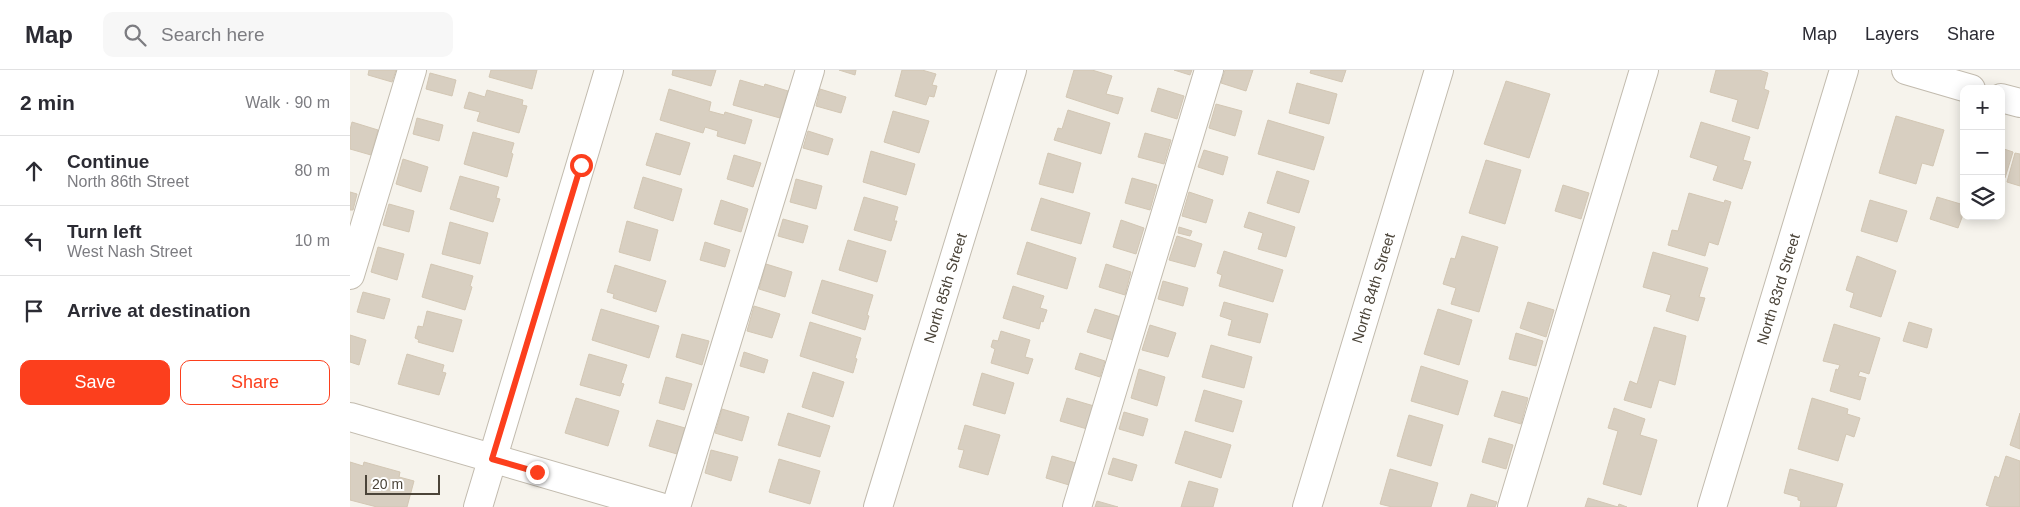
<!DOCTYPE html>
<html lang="en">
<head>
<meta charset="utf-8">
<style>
  :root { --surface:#fff; --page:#f7f7f7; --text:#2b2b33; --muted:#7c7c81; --line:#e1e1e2; --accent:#fc3f1d }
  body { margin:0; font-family:Arial,sans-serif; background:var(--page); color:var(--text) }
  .controls { position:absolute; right:15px; top:15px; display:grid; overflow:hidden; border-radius:10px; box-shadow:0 2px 12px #0003 }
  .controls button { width:45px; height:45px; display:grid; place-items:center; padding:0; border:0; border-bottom:1px solid var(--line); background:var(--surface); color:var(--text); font:25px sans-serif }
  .scale { position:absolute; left:15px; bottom:12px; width:75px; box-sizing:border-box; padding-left:5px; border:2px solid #4b4439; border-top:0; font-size:14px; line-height:18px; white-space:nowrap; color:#4b4439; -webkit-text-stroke:4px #fff; paint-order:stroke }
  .stop { position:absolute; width:15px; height:15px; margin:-11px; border:4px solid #fc3f1d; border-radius:50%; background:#fff }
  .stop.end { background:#fc3f1d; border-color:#fff; box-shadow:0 1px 5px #0008 }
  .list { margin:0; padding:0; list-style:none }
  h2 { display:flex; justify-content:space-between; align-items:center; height:65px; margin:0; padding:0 20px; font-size:21px }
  h2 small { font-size:16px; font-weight:400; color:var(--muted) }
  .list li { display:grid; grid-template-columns:32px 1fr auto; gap:15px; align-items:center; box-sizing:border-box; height:70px; padding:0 20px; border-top:1px solid var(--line) }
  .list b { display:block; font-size:19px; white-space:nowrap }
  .list p { margin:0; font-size:16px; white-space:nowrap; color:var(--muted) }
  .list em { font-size:16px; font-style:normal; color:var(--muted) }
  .actions { display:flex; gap:10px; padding:15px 20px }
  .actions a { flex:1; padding:11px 0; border:1px solid var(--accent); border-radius:10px; text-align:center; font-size:18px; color:var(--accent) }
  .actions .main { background:var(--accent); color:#fff }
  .icon { flex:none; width:28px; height:28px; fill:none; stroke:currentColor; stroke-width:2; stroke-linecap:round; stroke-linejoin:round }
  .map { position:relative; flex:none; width:1670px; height:437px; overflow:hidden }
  header { display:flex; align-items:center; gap:30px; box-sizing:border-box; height:70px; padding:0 25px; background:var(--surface); border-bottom:1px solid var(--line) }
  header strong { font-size:24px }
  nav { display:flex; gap:28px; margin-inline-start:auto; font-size:18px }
  .search { width:350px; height:45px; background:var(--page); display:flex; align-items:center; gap:12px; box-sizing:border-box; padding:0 18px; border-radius:10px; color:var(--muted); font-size:19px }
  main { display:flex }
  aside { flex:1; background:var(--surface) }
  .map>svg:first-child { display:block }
</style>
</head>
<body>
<header>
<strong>Map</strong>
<div class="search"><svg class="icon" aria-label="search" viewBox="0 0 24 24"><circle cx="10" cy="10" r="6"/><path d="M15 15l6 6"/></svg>Search here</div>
<nav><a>Map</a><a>Layers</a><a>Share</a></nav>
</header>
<main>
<aside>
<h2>2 min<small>Walk · 90 m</small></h2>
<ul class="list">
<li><svg class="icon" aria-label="ahead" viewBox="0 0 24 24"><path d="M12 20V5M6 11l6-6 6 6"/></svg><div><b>Continue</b><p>North 86th Street</p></div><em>80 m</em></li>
<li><svg class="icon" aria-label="left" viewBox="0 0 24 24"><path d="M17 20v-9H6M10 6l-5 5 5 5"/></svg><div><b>Turn left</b><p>West Nash Street</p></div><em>10 m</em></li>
<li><svg class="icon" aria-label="arrive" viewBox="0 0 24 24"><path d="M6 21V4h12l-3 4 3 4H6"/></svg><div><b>Arrive at destination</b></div></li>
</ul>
<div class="actions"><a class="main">Save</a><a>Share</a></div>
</aside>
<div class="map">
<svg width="1670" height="437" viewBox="0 0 1670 437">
  <rect width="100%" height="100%" fill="#f6f3ec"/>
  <path fill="#d8cfc1" stroke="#d3c7b4" d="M19,0H46L42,12L18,5Z
    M141,0H187L182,19L139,7Z
    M323,0H366L361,16L322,5Z
    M489,0H506L505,5Z
    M552,0H572L586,4L582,15L587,16L584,27L579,26L576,35L545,26Z
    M724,0H742L762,6L756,24L773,28L768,44L716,27Z
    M824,0H842L840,5Z
    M875,0H903L896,21L871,13Z
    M961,0H996L992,12L960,3Z
    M1366,0H1409L1418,3L1414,19L1419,21L1408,59L1382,51L1388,30L1360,22Z
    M80,3L106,10L102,26L76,19Z
    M390,10L414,17L415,14L438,21L430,48L383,35Z
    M1156,11L1200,24L1179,88L1134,74Z
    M947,13L987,24L979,54L939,43Z
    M808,18L834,26L827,49L801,41Z
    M319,19L361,32L359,41L374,45L375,42L402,50L395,74L367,66L368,61L355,57L353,63L310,50Z
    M470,19L496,27L491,43L466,36Z
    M137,20L173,30L172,35L177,36L169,63L127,51L130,42L114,38L119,22L135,27Z
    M866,34L892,41L885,66L859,58Z
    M718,40L760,53L751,84L704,70L708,58L712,59Z
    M543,41L579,51L569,83L534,72Z
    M1546,46L1594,60L1583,96L1572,93L1566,114L1529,103Z
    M67,48L93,55L89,71L63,64Z
    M918,50L974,67L964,100L908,84Z
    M2,52L28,60L21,85L0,79V60Z
    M1351,52L1400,67L1393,90L1401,92L1392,119L1363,110L1368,96L1340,87Z
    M458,61L483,69L478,85L453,78Z
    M123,62L164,73L161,83L163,84L157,107L114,94Z
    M306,63L340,73L330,105L296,95Z
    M795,63L821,70L814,94L788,87Z
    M1651,78L1663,82L1655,108L1651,106Z
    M854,80L878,87L873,105L848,97Z
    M521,81L565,94L556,125L513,112Z
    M698,83L731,93L723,123L689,114Z
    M1665,83L1670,84V116L1657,112Z
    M384,85L411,93L403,117L377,109Z
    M53,89L78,97L71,122L46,114Z
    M1136,90L1171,100L1155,154L1119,143Z
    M927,101L959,111L949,143L917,133Z
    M110,106L149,117L146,128L150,129L143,152L100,139Z
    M293,107L332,119L323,151L284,138Z
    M782,108L807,115L800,140L775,133Z
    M446,109L472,116L466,139L440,132Z
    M1213,115L1239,123L1231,149L1205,141Z
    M0,122L7,124L3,140H0Z
    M839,122L863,130L856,153L832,146Z
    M1339,123L1374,133L1375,130L1381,132L1368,175L1359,172L1355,186L1318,175L1322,160L1328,161Z
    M514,127L548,137L544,151H547L541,171L504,160Z
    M1587,127L1614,135V142L1608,158L1580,149Z
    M691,128L740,143L731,174L681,160Z
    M371,130L398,139L391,162L364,154Z
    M1520,130L1557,141L1547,172L1511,161Z
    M39,134L64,141L59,162L33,155Z
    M899,142L945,157L936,187L908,179L913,163L894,157Z
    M433,149L458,156L453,173L428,166Z
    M771,150L794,158L786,184L763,177Z
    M277,151L308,160L300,191L269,182Z
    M100,152L138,163L130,194L92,184Z
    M829,157L842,161L840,166L828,163Z
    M827,166L852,174L845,197L819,190Z
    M1112,166L1148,177L1129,242L1101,234L1106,218L1093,214L1101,188L1105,189Z
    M498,170L536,181L527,212L489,200Z
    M355,172L380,180L375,197L350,190Z
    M677,172L726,188L717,219L667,204Z
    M28,177L54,184L47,210L21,202Z
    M874,181L933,200L923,232L869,216L872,205L867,203Z
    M1303,182L1358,198L1349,227L1355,228L1348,251L1316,241L1321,225L1293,217Z
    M1507,186L1546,201L1531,247L1500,237L1504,223L1496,220Z
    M81,194L123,206L120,216L122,217L115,240L72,227Z
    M416,194L442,202L435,227L409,219Z
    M756,194L781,202L775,225L749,217Z
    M265,195L316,211L306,242L263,228L264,224L257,222Z
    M472,210L523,225L517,245L519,246L515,260L462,243Z
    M813,211L838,218L833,236L808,229Z
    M663,216L694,226L690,238L697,240L693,252L691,251L689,259L653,248Z
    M13,222L40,229L34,249L7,242Z
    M874,232L918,244L910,273L878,265L882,250L870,246Z
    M1178,232L1204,240L1196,267L1170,258Z
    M404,236L430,244L422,268L397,261Z
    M251,239L309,256L299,288L242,270Z
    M745,239L771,247L763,270L737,262Z
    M1088,239L1122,250L1109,295L1074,284Z
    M77,241L112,250L103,282L68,272L69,270L65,268L68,256L73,257Z
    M460,252L511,268L505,288L507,289L503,303L450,286Z
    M1559,252L1582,259L1577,278L1553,271Z
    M1484,254L1530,268L1519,304L1510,301L1508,306L1516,308L1510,330L1480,321L1486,299L1488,300L1490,295L1473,291Z
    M800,255L826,263L818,287L792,280Z
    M1304,257L1336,266L1325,315L1309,310L1301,338L1274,330L1280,311L1287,314Z
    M651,261L680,270L675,287L683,289L678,304L641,293L645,279L641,277L643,270L648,271Z
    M1166,263L1193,271L1186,296L1159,289Z
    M332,264L359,271L352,295L326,287Z
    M0,265L16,270L9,295L0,292Z
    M861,275L902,287L894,318L852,307Z
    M394,282L418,290L414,303L390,296Z
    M730,283L755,291L750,307L725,299Z
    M57,284L94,295L92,302L96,303L89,325L48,314Z
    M239,284L277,295L271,313L274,314L270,326L230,315Z
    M1071,296L1118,311L1108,345L1061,331Z
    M789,299L815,307L807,336L781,328Z
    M463,302L494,312L483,347L452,337Z
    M632,303L664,313L655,344L623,335Z
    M316,307L342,314L334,340L309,333Z
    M854,320L892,331L883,362L845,351Z
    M1152,321L1178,328L1171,354L1144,346Z
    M226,328L269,341L258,376L215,363Z
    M717,328L744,336L737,359L710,351Z
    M1462,328L1498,339L1497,344L1510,348L1504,367L1496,364L1488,391L1448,379Z
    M1264,338L1295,349L1290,365L1307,370L1291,425L1253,414L1268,361L1258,358Z
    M372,339L399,347L392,371L365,363Z
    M774,342L798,349L793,366L769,359Z
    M438,343L480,356L470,387L428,375Z
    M1670,343V379L1660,375Z
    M1059,345L1093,355L1081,396L1047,386Z
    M307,350L335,358L327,384L299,376Z
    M615,355L650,365L638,405L609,397L614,380L608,379Z
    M835,361L881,375L871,408L825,393Z
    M1139,368L1163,375L1156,399L1132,392Z
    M361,380L388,387L381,411L355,403Z
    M702,386L726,393L719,415L696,408Z
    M1656,386L1670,391V437H1641L1636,435L1645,406L1649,408Z
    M763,388L787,395L782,411L758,404Z
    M429,389L470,401L460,434L419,422Z
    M0,392L13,396L14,392L50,402L49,407L64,411L57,437H27L0,430Z
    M1040,399L1088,413L1081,437H1042L1030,434Z
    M1440,399L1493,414L1486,437H1450L1451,431L1448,430V427L1434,423Z
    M839,411L868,419L863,437H831Z
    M1121,424L1147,432L1145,437H1117Z
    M1238,428L1268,437L1269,434L1277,437H1235Z
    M747,431L768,437H745Z"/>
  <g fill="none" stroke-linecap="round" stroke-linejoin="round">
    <g stroke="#c2bbae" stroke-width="30">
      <path id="minor" d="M1556,0L1621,19
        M1651,28L1670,33
        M0,205L62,0
        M0,347L310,437
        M128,437L259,0
        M326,437L460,0
        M528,437L662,0
        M727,437L859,0
        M957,437L1089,0
        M1162,437L1294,0
        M1362,437L1494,0"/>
    </g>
    <use href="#minor" stroke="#fff" stroke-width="28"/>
  </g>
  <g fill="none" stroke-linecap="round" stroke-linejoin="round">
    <path stroke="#fc3f1d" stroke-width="6" d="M187,402L142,389L231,95"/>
  </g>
  <g text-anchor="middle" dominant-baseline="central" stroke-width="4" stroke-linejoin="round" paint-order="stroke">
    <g font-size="15" fill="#4b4439" stroke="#fff">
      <text transform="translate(595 218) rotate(-73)">North 85th Street</text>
      <text transform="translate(1023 218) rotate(-73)">North 84th Street</text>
      <text transform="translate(1428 219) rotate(-73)">North 83rd Street</text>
    </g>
  </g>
</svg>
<div class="controls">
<button>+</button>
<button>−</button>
<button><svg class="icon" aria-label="layers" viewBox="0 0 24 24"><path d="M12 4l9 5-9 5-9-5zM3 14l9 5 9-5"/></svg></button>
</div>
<div class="scale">20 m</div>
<div class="stop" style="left:231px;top:95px"></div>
<div class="stop end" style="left:187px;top:402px"></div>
</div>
</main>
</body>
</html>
